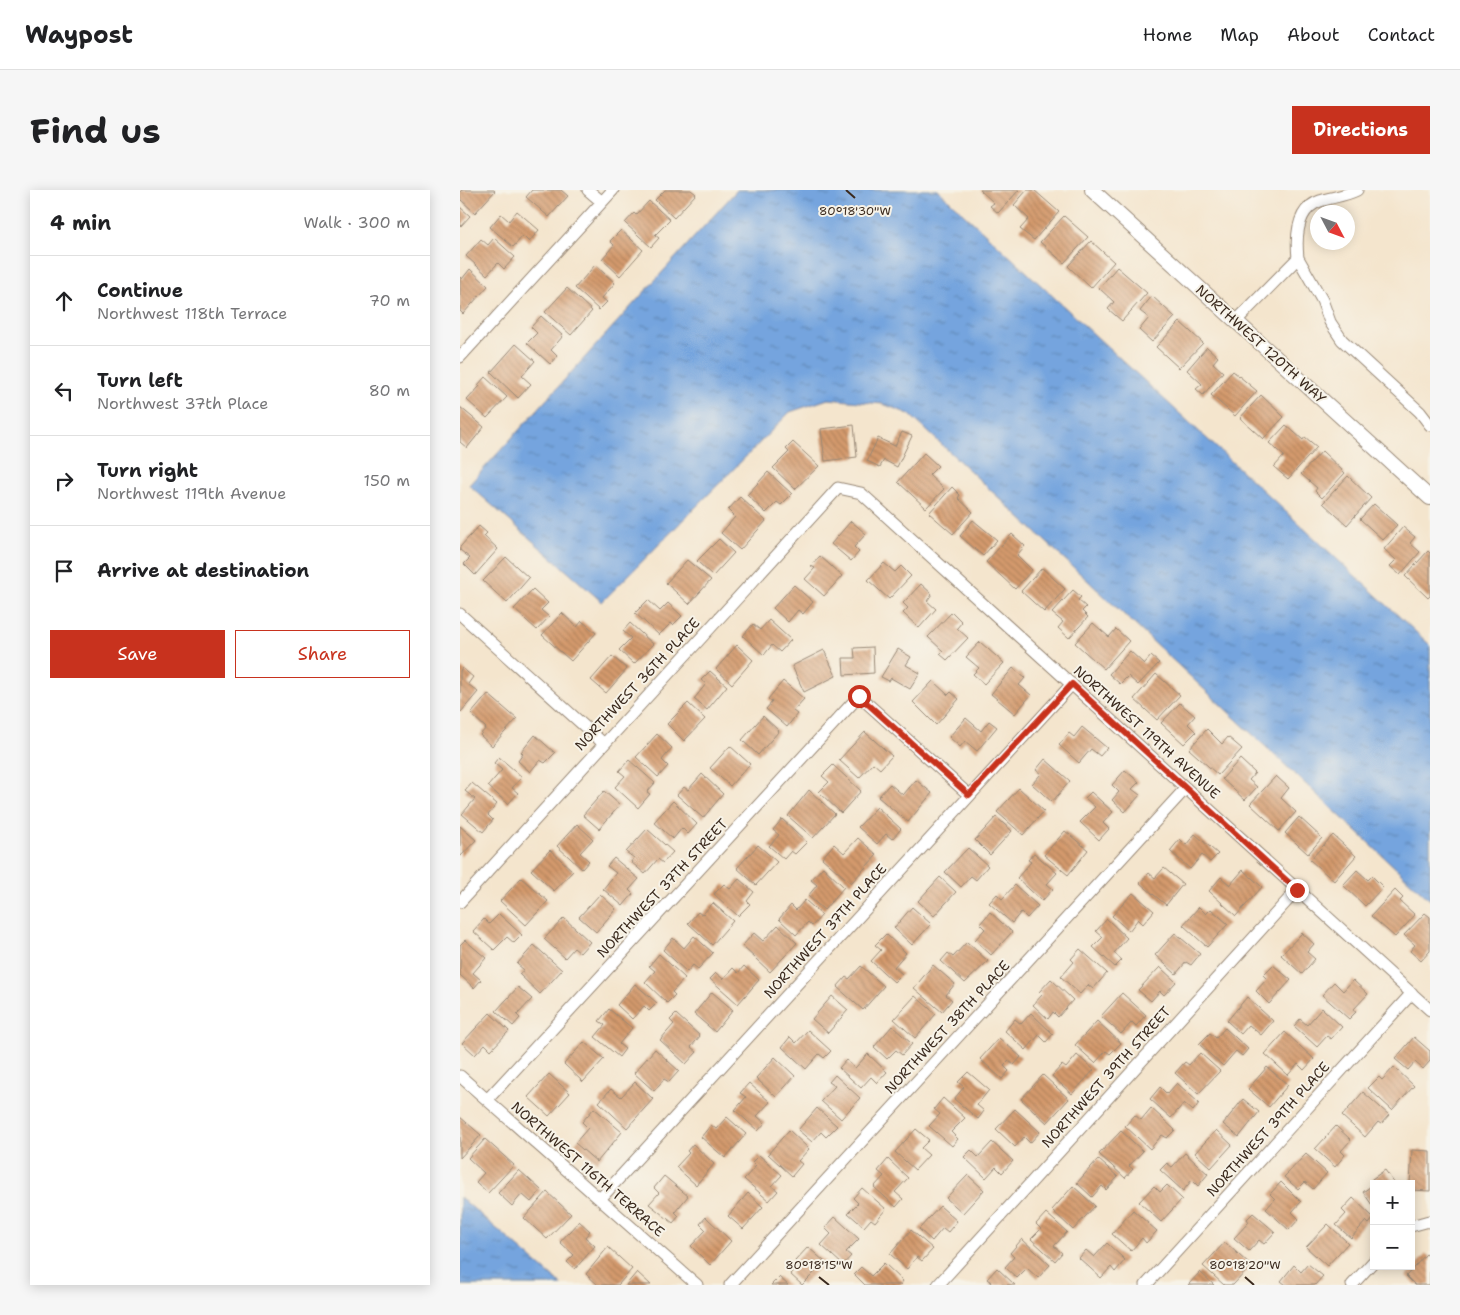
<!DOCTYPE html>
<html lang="en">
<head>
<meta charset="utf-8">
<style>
  :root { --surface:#fff; --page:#f6f6f6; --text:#202124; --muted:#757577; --line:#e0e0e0; --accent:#c8321e }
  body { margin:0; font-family:"Shantell Sans",sans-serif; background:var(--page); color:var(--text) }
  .controls { position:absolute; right:15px; bottom:15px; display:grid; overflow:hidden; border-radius:0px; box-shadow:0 2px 12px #0003 }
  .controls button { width:45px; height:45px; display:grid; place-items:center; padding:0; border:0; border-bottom:1px solid var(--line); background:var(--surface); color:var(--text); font:25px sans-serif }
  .compass { position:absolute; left:850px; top:15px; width:45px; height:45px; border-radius:50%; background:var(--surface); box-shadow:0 2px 12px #0003; rotate:131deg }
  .stop { position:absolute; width:15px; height:15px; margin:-11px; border:4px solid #c8321e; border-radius:50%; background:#fff }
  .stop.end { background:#c8321e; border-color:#fff; box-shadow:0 1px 5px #0008 }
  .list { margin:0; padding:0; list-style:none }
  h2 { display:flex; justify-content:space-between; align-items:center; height:65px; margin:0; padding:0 20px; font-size:21px }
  h2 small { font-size:16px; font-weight:400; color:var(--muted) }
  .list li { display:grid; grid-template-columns:32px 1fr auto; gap:15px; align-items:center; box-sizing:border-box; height:90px; padding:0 20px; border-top:1px solid var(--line) }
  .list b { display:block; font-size:19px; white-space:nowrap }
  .list p { margin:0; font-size:16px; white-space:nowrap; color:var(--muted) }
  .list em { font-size:16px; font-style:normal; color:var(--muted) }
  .actions { display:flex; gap:10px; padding:15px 20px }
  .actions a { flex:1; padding:11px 0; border:1px solid var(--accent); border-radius:0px; text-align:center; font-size:18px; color:var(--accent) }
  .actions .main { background:var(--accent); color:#fff }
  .icon { flex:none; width:28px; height:28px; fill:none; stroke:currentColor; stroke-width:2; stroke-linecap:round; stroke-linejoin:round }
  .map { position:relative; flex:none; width:970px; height:1095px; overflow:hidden; border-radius:0px }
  header { display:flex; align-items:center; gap:30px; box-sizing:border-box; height:70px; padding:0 25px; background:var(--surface); border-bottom:1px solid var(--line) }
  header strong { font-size:24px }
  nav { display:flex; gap:28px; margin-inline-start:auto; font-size:18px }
  .intro { display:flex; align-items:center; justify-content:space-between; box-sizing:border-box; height:120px; padding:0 30px }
  h1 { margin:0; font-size:35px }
  .button { padding:12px 22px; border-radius:0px; background:var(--accent); color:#fff; font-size:18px; font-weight:700 }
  main { display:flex; gap:30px; padding:0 30px }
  aside { flex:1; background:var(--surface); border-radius:0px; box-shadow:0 2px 12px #0003 }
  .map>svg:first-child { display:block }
</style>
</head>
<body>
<header>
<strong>Waypost</strong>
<nav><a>Home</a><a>Map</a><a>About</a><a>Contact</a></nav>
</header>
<div class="intro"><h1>Find us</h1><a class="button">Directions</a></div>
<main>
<aside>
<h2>4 min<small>Walk · 300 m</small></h2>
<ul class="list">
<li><svg class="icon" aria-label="ahead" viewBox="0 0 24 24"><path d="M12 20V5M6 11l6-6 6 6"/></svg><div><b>Continue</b><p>Northwest 118th Terrace</p></div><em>70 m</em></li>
<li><svg class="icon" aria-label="left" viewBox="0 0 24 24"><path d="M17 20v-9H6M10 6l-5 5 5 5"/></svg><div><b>Turn left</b><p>Northwest 37th Place</p></div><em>80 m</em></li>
<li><svg class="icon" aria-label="right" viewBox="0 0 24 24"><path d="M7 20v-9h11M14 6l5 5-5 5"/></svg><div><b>Turn right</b><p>Northwest 119th Avenue</p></div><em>150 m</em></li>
<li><svg class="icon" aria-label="arrive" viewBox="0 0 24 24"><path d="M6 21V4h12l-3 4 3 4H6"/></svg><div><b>Arrive at destination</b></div></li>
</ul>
<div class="actions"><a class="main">Save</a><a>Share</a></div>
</aside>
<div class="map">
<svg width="970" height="1095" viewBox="0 0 970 1095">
  <defs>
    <pattern id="water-ripples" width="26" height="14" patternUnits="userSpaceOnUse" patternTransform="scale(1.25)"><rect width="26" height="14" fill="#74a4de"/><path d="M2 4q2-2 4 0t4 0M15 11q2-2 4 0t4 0" fill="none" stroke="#6086b3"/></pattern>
    <pattern id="building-back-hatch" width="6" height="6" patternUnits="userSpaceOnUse" patternTransform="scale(1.25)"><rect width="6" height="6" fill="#d49a6d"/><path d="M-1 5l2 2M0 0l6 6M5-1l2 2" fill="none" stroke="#ad7e59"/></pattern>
  </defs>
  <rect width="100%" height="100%" fill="#f7f3e8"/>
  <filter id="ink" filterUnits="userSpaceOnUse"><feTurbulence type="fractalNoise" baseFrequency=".02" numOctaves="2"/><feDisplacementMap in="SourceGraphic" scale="10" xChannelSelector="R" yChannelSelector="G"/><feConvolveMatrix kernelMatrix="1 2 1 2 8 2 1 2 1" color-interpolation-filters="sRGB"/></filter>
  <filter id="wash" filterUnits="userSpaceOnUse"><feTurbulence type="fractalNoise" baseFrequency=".0096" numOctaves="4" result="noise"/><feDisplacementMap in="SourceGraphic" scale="20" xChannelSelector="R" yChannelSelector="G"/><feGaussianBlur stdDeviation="1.12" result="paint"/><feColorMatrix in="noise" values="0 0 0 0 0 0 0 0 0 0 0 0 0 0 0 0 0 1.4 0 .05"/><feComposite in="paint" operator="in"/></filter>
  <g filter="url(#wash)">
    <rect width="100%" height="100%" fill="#f4e5cd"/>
    <path fill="url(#water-ripples)" stroke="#58677e" d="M277,0H478L970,455V710L449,224L423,214L368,209L330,222L142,412L9,295Z
      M0,1007L102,1095H0Z"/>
    <g id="blocks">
      <path fill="url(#building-back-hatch)" d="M2,0H34L35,1L15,23L0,9V2Z
        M72,0H101L108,6L89,27L66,7Z
        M205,0H231L236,4L214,28L195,10Z
        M520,0H559L538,23L530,16L534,13Z
        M567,0H574L599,22L574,50L560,39L569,29L554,15Z
        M189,11L210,30L195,45L199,48L191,57L165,33L174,23L176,25Z
        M0,17L10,26L0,37Z
        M57,21L79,40L69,52L63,46L53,57L30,37L41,24L49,31Z
        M604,26L628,47L604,73L580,52Z
        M161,40L183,60L160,86L142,69L154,55L150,51Z
        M34,48L55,67L44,79L38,73L27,85L6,66L21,49L28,55Z
        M631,51L654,72L631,98L608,76Z
        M135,75L155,93L142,108L147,112L139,120L115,98Z
        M657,77L687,103L662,131L648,119L654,112L639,98Z
        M10,79L28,96L3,124L0,121V87L2,89Z
        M107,98L132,121L111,145L85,122Z
        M692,106L715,127L692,152L679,140L689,128L680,121Z
        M81,126L103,146L91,160L97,166L90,174L67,153L77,143L71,137Z
        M720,132L743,153L719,178L696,157Z
        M56,154L75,171L62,186L71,194L58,208L31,182Z
        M747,157L758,167L753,173L763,182L743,205L736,199L742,194L727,180Z
        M773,181L797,201L775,226L751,205Z
        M25,187L47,207L27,228L7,210L20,196L18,195Z
        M801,205L824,227L803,249L780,228Z
        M0,217L24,237L7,258L0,252Z
        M394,235L397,267L365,271L361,239Z
        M826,235L843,250L845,247L857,257L828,289L814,277L824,266L809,253Z
        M442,242L452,246L437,277L424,270L420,277L407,271L418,248L435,256Z
        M333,252L359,276L335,299L313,278L329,262L326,259Z
        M862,261L885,283L862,308L855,301L857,298L841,284Z
        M464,263L478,276L469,285L484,299L466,318L438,292Z
        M308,282L332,304L321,315L317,312L306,323L287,305Z
        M888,286L911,308L887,335L863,313Z
        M492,297L500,305L498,308L513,322L493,344L469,323Z
        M280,307L306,331L280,360L261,343L275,327L268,320Z
        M914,314L937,335L923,350L900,329Z
        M513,330L537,350L523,366L500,346Z
        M391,331L406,344L394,357L399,362L391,371L371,354Z
        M19,336L27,343L24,346L38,359L15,385L4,374L10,368L0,360V357Z
        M943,337L955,347L950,353L960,362L940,385L930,376L936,370L924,359Z
        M552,344L565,356L557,365L572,380L555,399L526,372Z
        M259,349L274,363L253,386L237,371Z
        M968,361L970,363V406L968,408L945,386Z
        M360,366L382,386L364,406L345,389L355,378L351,376Z
        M46,367L69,388L47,413L23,391Z
        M227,370L251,390L229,414L206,393Z
        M424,373L435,382L441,376L451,386L429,409L408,390Z
        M582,378L605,399L584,422L561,401Z
        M461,394L472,404L467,411L476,419L459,438L443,423L448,418L443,413Z
        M334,395L353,412L343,424L338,420L328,432L313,418Z
        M73,399L88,413L81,420L89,427L77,440L54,419Z
        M613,400L621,407L618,410L626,417L622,421L628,427L609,448L598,438L603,432L592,423Z
        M188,410L200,421L208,413L222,426L213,435L211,433L199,445L175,423Z
        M492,422L502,432L497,438L508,448L487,470L480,464L483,461L468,447Z
        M102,423L117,437L122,431L136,443L111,471L82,445Z
        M309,430L331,450L320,462L312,455L304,465L283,446L293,434L300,440Z
        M170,433L193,454L174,474L159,460L171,448L163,441Z
        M633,433L649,447L656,439L669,451L644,479L615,453Z
        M520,452L544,473L524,494L513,484L519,478L506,467Z
        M277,455L293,470L272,494L256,479Z
        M413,457L414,483L384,485L383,468H395L394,458Z
        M438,459L451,467L446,475L460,483L450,499L431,488L429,491L421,487Z
        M364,460L376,486L344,502L332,476Z
        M670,461L684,474L691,466L699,473L678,495L668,486L660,494L649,484Z
        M152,466L167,479L146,503L131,490Z
        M2,478L13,487L8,494L18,502L1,522L0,520V481Z
        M553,478L565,488L559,495L571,505L555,524L531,504Z
        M250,481L267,496L247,520L234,509L246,494L241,490Z
        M696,484L720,505L697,530L674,509Z
        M323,491L344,509L333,521L337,524L327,537L306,519L312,512L308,509Z
        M473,491L488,505L491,502L499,509L476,535L453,512Z
        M28,504L57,529L32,556L20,545L26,538L11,524Z
        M228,513L245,529L224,551L207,534Z
        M720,513L735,526L728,534L736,542L724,554L701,533Z
        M303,526L319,541L298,565L282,550Z
        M506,528L521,541L529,531L537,537L517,561L505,551L500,557L489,547Z
        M622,537L647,558L640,566L631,559L619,573L599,555L609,543L614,547Z
        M747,539L762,554L768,547L782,559L758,585L729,559Z
        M405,542L432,566L420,579L413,573L399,588L379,570Z
        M197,544L212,558L202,570L208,576L198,587L176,567Z
        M75,545L95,563L85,573L80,570L70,582L58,571L63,564L61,562Z
        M270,556L290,574L270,596L250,578Z
        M39,567L62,587L52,598L58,603L48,614L28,596L42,580L34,573Z
        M585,569L610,591L592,612L572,594L581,584L576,580Z
        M780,569L795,583L789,590L797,597L785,610L762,589Z
        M169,570L195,593L187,602L190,604L178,618L155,597L165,586L159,581Z
        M373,575L401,601L381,623L359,602L369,592L362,586Z
        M665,580L679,592L672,599L680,605L665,622L652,610L659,602L652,595Z
        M242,584L263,604L243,628L217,605L224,597L228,600Z
        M816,586L829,598L821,608L836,622L819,641L790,614Z
        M456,590L472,603L448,632L418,607L430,594L443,605Z
        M12,593L37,614L28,625L33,630L23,642L2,624L15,609L5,601Z
        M559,598L584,621L563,645L537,622Z
        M349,600L375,624L353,648L328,626Z
        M144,601L160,615L139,639L123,625Z
        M631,602L653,622L643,633L649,639L639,650L620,632L635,617L625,608Z
        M213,611L237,634L228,644L222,638L213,649L194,632Z
        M417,617L441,639L432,649L426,644L417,654L398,637Z
        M536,627L552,641L530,665L515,650Z
        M839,627L862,648L848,664L825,643Z
        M322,629L347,652L335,664L331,661L324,669L309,656L319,645L313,640Z
        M117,634L133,649L120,663L129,671L122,679L97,656Z
        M0,636L16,650L0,667Z
        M187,639L213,662L203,673L198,669L185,684L171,672L174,668L166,662Z
        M605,641L628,660L608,685L584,665Z
        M735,644L758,664L750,672L742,665L730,679L710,661L720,649L726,655Z
        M873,645L896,666L874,691L850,670Z
        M398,648L417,665L391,693L362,668L374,654L384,663Z
        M298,655L317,672L296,695L277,678Z
        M508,658L528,676L516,690L511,686L501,697L485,682Z
        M90,660L113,681L94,701L71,680Z
        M574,663L597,683L587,694L593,699L582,711L557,688L571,672L568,670Z
        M154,668L179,689L169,700L173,704L163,716L143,699L156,683L147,676Z
        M363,677L384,697L364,720L348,706L357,695L351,690Z
        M704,678L723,694L706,715L680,693L689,683L695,688Z
        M783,680L802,697L776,726L749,701L761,687L770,695Z
        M897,680L908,690L912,686L923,697L905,716L883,695Z
        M480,687L496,702L474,726L458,711Z
        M61,688L88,711L66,735L40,711Z
        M279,689L294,702L287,711L290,714L278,726L254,704L264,694L270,699Z
        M555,695L578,716L567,728L561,722L552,733L529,713L537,704L542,709Z
        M935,700L943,708L940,711L955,725L935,747L911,726Z
        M673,703L694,721L683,734L678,729L669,741L652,726Z
        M140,704L156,719L136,742L119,727Z
        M345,710L362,725L352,736L348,732L336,745L319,729L331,715L336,720Z
        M253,713L273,731L252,755L228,733L238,722L242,725Z
        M452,717L471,734L452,755L434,738Z
        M739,717L746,724L751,719L768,734L747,757L723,735Z
        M530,722L552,742L531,765L515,750L525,739L520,734Z
        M965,723L970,727V761L961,771L950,761L955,755L944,745Z
        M39,724L62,745L54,753L47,747L34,760L13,741L24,729L29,734Z
        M104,728L130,752L120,763L114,758L105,768L84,749Z
        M647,729L667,748L654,763L662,770L655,777L633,757L643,747L636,741Z
        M318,735L337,753L310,782L282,756L294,743L303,751Z
        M715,743L740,764L731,775L726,772L716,784L695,765Z
        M842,743L854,754L847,762L855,769L842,784L821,765Z
        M426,744L446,763L434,777L442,784L434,792L411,771L421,760L415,755Z
        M234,746L253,763L238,779L233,775L227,782L203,760L213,748L224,758Z
        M5,750L26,768L13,783L21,790L14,798L0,785V755Z
        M507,752L528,771L505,793L481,771L488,763L493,767Z
        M74,755L102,780L80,804L59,784L64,780L57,774Z
        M620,759L647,783L633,799L628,795L620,804L601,787L614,772L611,769Z
        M199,764L225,788L212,802L215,805L207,813L185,792L195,781L189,776Z
        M473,775L495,794L486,805L492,810L482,822L454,798Z
        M813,775L831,790L809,814L796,801L807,789L803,785Z
        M284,776L299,790L278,814L250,789L256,783L263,789L273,778L278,783Z
        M401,776L424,796L403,820L377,797L386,787L389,789Z
        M700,777L716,792L704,805L700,801L691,811L678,800Z
        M591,789L613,810L598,827L593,822L588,829L573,815L582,805L579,802Z
        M893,790L908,804L893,820L896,822L889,829L862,805L874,792L883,801Z
        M175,794L197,813L189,821L184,816L172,829L157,815Z
        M58,797L72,809L57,825L60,828L53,836L36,821Z
        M252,802L273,820L255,842L234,824Z
        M662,803L686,825L676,836L672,832L661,844L641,826Z
        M372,806L388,820L368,843L352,829Z
        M455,806L476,824L455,848L434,829Z
        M787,807L813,831L801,845L789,835L781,844L767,831Z
        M862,818L882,837L871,849L867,846L857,857L834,836L840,829L847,835Z
        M149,819L172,838L159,854L165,859L159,867L135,847L145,835L139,831Z
        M30,823L49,841L31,860L25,854L15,865L2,853Z
        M571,823L593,844L586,852L579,845L566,860L545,841L555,829L561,834Z
        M216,824L240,846L231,857L237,862L226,874L200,850L214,834L210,830Z
        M637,831L661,853L650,864L646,861L635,873L615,855Z
        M432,836L452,854L442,865L436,860L427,869L414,857Z
        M765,838L788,859L782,866L776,861L763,876L739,854L750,843L756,848Z
        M348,840L371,861L364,868L359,864L346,879L322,857L330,847L336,853Z
        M825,842L854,869L844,880L838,874L828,885L805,864Z
        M954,847L970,861V871L963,879L955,872L948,880L935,869Z
        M539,848L561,867L554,875L549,871L544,876L549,881L542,889L520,869Z
        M124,852L144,869L123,892L104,874Z
        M195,859L219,881L209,892L204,889L194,901L174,883Z
        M740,863L760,881L738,904L715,883L725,872L729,875Z
        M408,864L427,882L417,893L411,887L401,898L379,878L386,870L395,878Z
        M617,865L634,880L612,904L592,886L602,875L606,878Z
        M315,867L335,886L316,907L296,888Z
        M807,877L828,895L809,917L788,899Z
        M934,877L954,896L932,920L908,898L919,887L922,890Z
        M508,882L529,900L517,915L524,921L518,929L494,909L504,897L498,892Z
        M89,884L110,903L89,926L68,907Z
        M375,885L400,908L381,929L361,911L375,896L369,892Z
        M583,885L609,909L587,933L561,909Z
        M175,892L193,909L167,938L139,912L151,899L161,907Z
        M289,893L310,912L297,926L305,933L298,941L275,920L286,907L280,903Z
        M717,893L739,913L733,921L724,913L711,928L690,909L700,897L707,904Z
        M903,902L929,925L921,934L918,932L905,947L882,926Z
        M483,908L505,928L491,942L498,949L492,956L469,936L480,924L474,919Z
        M783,909L799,922L779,947L763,934Z
        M134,918L162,942L137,972L115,953L128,938L122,932Z
        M357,918L377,936L366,947L361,942L352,952L338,940Z
        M691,918L715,940L707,948L702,945L690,959L665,936L675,925L681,930Z
        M555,919L580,942L570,953L564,947L555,957L536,939Z
        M0,927L21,945L0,968Z
        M267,927L286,944L265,968L241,947L251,935L256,939Z
        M876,936L891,950L881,961L885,965L875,977L855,959Z
        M456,939L469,950L461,958L469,965L455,980L435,962Z
        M329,940L349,959L338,971L342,974L332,986L308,964Z
        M756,940L772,955L751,978L735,963Z
        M661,941L683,961L669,976L673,979L665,988L639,964Z
        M25,949L54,975L28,1003L16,992L24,983L8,968Z
        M532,952L553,971L542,983L536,977L526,988L504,967L511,960L518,967Z
        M233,954L254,974L236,995L216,977L229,963L227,961Z
        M952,960L970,961V1001L951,1000L950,994Z
        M725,963L748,984L738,996L732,990L723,1001L700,980L707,973L712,977Z
        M846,964L867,983L853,999L845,992L838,999L824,987Z
        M299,965L322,985L312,996L318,1001L309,1011L284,989L296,976L292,972Z
        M428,969L448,988L435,1002L443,1009L436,1017L414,997L424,986L418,981Z
        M638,969L658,987L646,1000L642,996L632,1007L617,993Z
        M59,980L81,1000L71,1012L62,1004L52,1016L38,1003Z
        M925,980L935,994H915L912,989Z
        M508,985L524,1000L503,1023L486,1008Z
        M204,986L228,1006L215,1022L219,1026L213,1033L189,1014L199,1003L194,998Z
        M821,992L841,1012L832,1022L839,1029L829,1040L806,1019L815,1009L810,1004Z
        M914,994V1018L903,1002Z
        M707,995L722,1009L701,1032L679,1012L694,996L700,1002Z
        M613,996L635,1016L613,1040L592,1020Z
        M402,998L426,1019L415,1032L411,1029L404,1037L388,1023L398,1013L393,1008Z
        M87,1002L111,1024L87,1049L64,1028Z
        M288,1003L303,1017L283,1039L268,1026Z
        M893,1008L914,1028L909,1034L906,1031L891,1048L876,1035L886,1024L882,1020Z
        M480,1016L497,1031L488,1042L483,1038L472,1051L459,1039Z
        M673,1020L697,1041L686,1053L682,1048L671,1061L652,1044Z
        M586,1023L607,1042L594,1056L602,1063L595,1071L571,1049L581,1039L576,1034Z
        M793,1023L815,1042L804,1054L799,1050L789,1061L774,1048L789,1032L787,1029Z
        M246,1027L271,1051L250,1075L231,1056L246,1040L240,1034Z
        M375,1027L399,1049L386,1062L391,1066L383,1075L361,1055L371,1044L365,1038Z
        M119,1031L130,1041L125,1047L135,1056L115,1079L107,1072L114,1065L100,1052Z
        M868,1034L888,1053L867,1076L846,1057Z
        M451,1040L473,1059L462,1071L457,1067L447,1079L430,1064Z
        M562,1049L590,1075L578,1088L567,1078L557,1088L545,1077L554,1067L550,1063Z
        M765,1052L791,1076L773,1095H764L743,1076Z
        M647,1053L665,1070L655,1082L651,1077L641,1088L619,1068L626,1060L634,1067Z
        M148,1057L172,1079L158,1095H138L126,1084Z
        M348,1057L365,1072L342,1095L330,1084L339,1075L335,1071Z
        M966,1064L970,1067V1095H955L946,1086Z
        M424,1073L443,1091L440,1095H405L394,1084L401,1077L411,1086Z
        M848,1074L863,1086L855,1095H826L821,1091L834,1075L841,1082Z
        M537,1078L555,1095H529L531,1092L527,1089Z
        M177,1082L191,1095H166Z
        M740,1082L754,1095H728Z
        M319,1087L328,1095H311Z"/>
    </g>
  </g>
  <g filter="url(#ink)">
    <use href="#blocks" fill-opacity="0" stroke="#988876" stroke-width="1"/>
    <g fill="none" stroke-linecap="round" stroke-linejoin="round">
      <g stroke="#988876" stroke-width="13">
        <path id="minor" d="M128,0L142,12
          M838,68L862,110L870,132L882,150L960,222L970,235
          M776,131L838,68C836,49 836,19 860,11C872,7 885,6 897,0
          M0,167L153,0
          M0,424L143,553
          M0,712L378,298L401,303L970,820
          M0,886L237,1095
          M27,910L399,506L509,605
          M140,1009L612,494
          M951,1036L969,1031L970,1032
          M270,1095L726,598
          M478,1095L837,700
          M686,1095L952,803
          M892,1095L914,1071"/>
      </g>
      <g stroke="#988876" stroke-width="16">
        <path id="tertiary" d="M632,0L970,308"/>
      </g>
      <use href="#minor" stroke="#fff" stroke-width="11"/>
      <use href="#tertiary" stroke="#fff" stroke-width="14"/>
    </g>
  </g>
  <g fill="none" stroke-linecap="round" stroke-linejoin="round" filter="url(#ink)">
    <path stroke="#c8321e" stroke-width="6" d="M399,506L509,605L612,494L837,700"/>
  </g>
  <path fill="none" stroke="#3b2a1e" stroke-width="2" d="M386,0L395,8M359,1087L369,1095M785,1087L794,1095"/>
  <g text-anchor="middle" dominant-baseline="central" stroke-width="4" stroke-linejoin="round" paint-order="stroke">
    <g font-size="14" fill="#3b2a1e" stroke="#f7f3e8">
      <text transform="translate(801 154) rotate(42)">NORTHWEST 120TH WAY</text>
      <text transform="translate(177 494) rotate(-47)">NORTHWEST 36TH PLACE</text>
      <text transform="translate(687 542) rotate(42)">NORTHWEST 119TH AVENUE</text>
      <text transform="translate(202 698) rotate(-47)">NORTHWEST 37TH STREET</text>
      <text transform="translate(365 741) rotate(-48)">NORTHWEST 37TH PLACE</text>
      <text transform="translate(487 837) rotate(-47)">NORTHWEST 38TH PLACE</text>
      <text transform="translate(646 887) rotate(-48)">NORTHWEST 39TH STREET</text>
      <text transform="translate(808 939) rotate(-48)">NORTHWEST 39TH PLACE</text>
      <text transform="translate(128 979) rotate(41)">NORTHWEST 116TH TERRACE</text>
    </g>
  </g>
  <g font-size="12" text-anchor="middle" fill="#3b2a1e" stroke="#f7f3e8" stroke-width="4" stroke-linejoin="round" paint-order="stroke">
    <text x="395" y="25">80°18'30"W</text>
    <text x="359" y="1079">80°18'15"W</text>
    <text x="785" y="1079">80°18'20"W</text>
  </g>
</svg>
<div class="controls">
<button>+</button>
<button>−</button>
</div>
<svg class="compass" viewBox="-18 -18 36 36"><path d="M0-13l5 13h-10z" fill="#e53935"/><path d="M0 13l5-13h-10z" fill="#757577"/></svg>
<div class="stop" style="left:399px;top:506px"></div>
<div class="stop end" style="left:837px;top:700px"></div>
</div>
</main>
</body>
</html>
